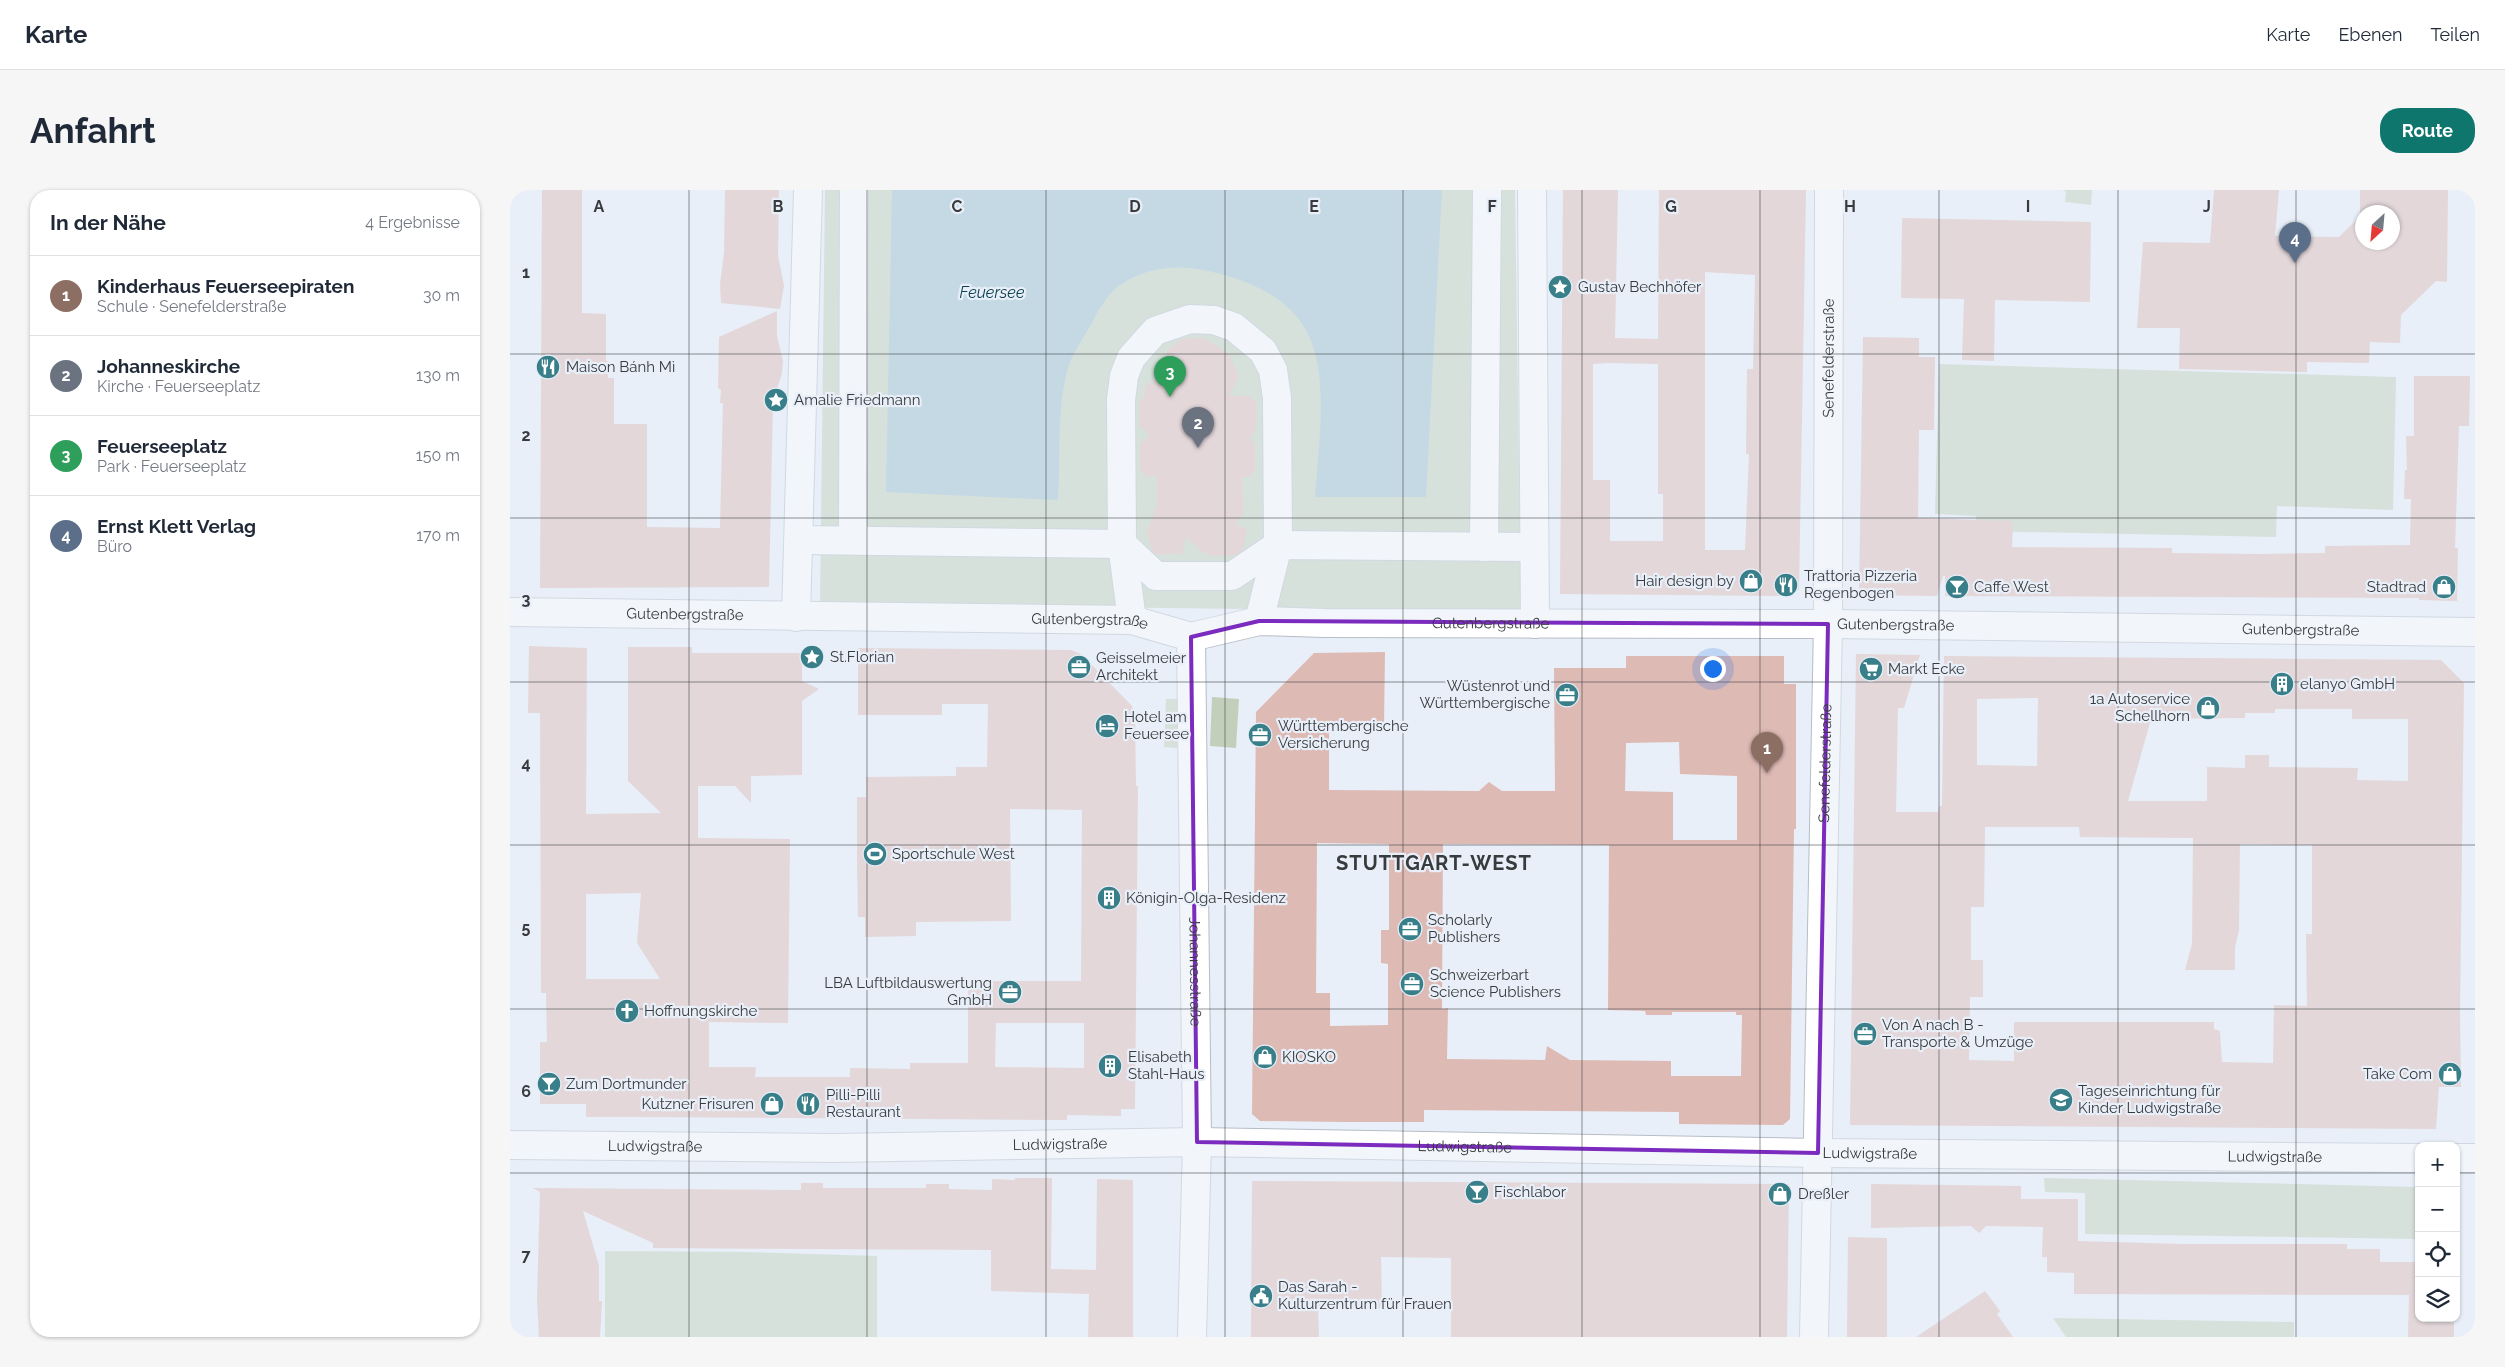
<!DOCTYPE html>
<html lang="de">
<head>
<meta charset="utf-8">
<style>
  :root { --surface:#fff; --page:#f6f6f7; --text:#1f2937; --muted:#747a83; --line:#e0e1e3; --accent:#0f766e }
  body { margin:0; font-family:Raleway,sans-serif; background:var(--page); color:var(--text) }
  .controls { position:absolute; right:15px; bottom:15px; display:grid; overflow:hidden; border-radius:10px; box-shadow:0 1px 4px #0004 }
  .controls button { width:45px; height:45px; display:grid; place-items:center; padding:0; border:0; border-bottom:1px solid var(--line); background:var(--surface); color:var(--text); font:25px sans-serif }
  .compass { position:absolute; left:1845px; top:15px; width:45px; height:45px; border-radius:50%; background:var(--surface); box-shadow:0 1px 4px #0004; rotate:206deg }
  .you { position:absolute; left:1202px; top:478px; width:18px; height:18px; margin:-12px; border:4px solid #fff; border-radius:50%; background:#1a73e8; box-shadow:0 0 0 8px #1a73e833 }
  .badge { display:grid; place-items:center; width:32px; height:32px; border-radius:50%; background:var(--accent); color:#fff; font-size:16px; font-weight:700 }
  .pin { position:absolute; translate:-50% -41px; filter:drop-shadow(0 1px 2px #0008) }
  .pin::after { content:''; position:absolute; top:26px; width:18px; height:15px; background:inherit; clip-path:polygon(0 0,100% 0,50% 100%) }
  .list { margin:0; padding:0; list-style:none }
  h2 { display:flex; justify-content:space-between; align-items:center; height:65px; margin:0; padding:0 20px; font-size:21px }
  h2 small { font-size:16px; font-weight:400; color:var(--muted) }
  .list li { display:grid; grid-template-columns:32px 1fr auto; gap:15px; align-items:center; box-sizing:border-box; height:80px; padding:0 20px; border-top:1px solid var(--line) }
  .list b { display:block; font-size:19px; white-space:nowrap }
  .list p { margin:0; font-size:16px; white-space:nowrap; color:var(--muted) }
  .list em { font-size:16px; font-style:normal; color:var(--muted) }
  .icon { flex:none; width:28px; height:28px; fill:none; stroke:currentColor; stroke-width:2; stroke-linecap:round; stroke-linejoin:round }
  .map { position:relative; flex:none; width:1965px; height:1147px; overflow:hidden; border-radius:20px }
  header { display:flex; align-items:center; gap:30px; box-sizing:border-box; height:70px; padding:0 25px; background:var(--surface); border-bottom:1px solid var(--line) }
  header strong { font-size:24px }
  nav { display:flex; gap:28px; margin-inline-start:auto; font-size:18px }
  .intro { display:flex; align-items:center; justify-content:space-between; box-sizing:border-box; height:120px; padding:0 30px }
  h1 { margin:0; font-size:35px }
  .button { padding:12px 22px; border-radius:20px; background:var(--accent); color:#fff; font-size:18px; font-weight:700 }
  main { display:flex; gap:30px; padding:0 30px }
  aside { flex:1; background:var(--surface); border-radius:20px; box-shadow:0 1px 4px #0004 }
  .map>svg:first-child { display:block }
</style>
</head>
<body>
<header>
<strong>Karte</strong>
<nav><a>Karte</a><a>Ebenen</a><a>Teilen</a></nav>
</header>
<div class="intro"><h1>Anfahrt</h1><a class="button">Route</a></div>
<main>
<aside>
<h2>In der Nähe<small>4 Ergebnisse</small></h2>
<ul class="list">
<li><span class="badge" style="background:#8d6e63">1</span><div><b>Kinderhaus Feuerseepiraten</b><p>Schule · Senefelderstraße</p></div><em>30 m</em></li>
<li><span class="badge" style="background:#6b7280">2</span><div><b>Johanneskirche</b><p>Kirche · Feuerseeplatz</p></div><em>130 m</em></li>
<li><span class="badge" style="background:#2e9e5b">3</span><div><b>Feuerseeplatz</b><p>Park · Feuerseeplatz</p></div><em>150 m</em></li>
<li><span class="badge" style="background:#5c6f8a">4</span><div><b>Ernst Klett Verlag</b><p>Büro</p></div><em>170 m</em></li>
</ul>
</aside>
<div class="map">
<svg width="1965" height="1147" viewBox="0 0 1965 1147">
  <rect width="100%" height="100%" fill="#e8eff8"/>
  <path fill="#c2d0bb" d="M315,0H1005L1011,422L310,414Z
    M1553,0H1582L1581,15L1555,12L1556,2Z
    M1429,174L1886,187L1883,320L1767,316L1766,347L1466,341V326L1425,324Z
    M702,507L729,509L726,558L700,556Z
    M656,509H669L667,558L654,557Z
    M1534,988L1909,997V1049L1575,1044V1003L1535,1002Z
    M95,1061L235,1062L367,1066V1147H95Z
    M1543,1128L1784,1132V1147H1556Z"/>
  <path fill="#9abeca" d="M382,0H932L916,307H805C808,259 820,186 797,142C783,115 757,100 730,90C689,76 649,69 610,95C596,104 587,124 579,138C572,150 562,164 558,178C546,221 551,266 548,310L376,302Z"/>
  <path fill="#debab5" fill-rule="evenodd" d="M32,0H72V123L96,124V171H98V188H104V234H137V337L210,338L213,213H210L211,200L208,198L209,147L267,121V146L273,171L272,183L263,212L259,397L30,398Z
    M215,0H269L268,65L274,96L270,119L211,113L210,94L214,63Z
    M1053,0H1108L1105,148L1148,149L1149,0H1296L1289,399L1282,406L1050,404ZM1195,82L1245,85L1243,179H1237L1236,264H1239L1235,360H1195ZM1100,173L1148,174V304H1153V351H1100V290H1083V174Z
    M1704,0H1769L1765,46L1829,47L1850,26V0H1938L1937,92L1926,91L1891,125L1890,153L1860,152L1859,173L1797,172V182L1669,179L1670,138H1627L1633,52L1700,53ZM1852,22H1882V52H1852Z
    M1392,28L1581,32L1580,112L1485,110L1484,171L1452,170L1454,109L1391,108Z
    M1353,147L1409,148V167H1425L1424,240H1409L1408,328L1503,331L1502,357L1662,358V363L1748,364L1815,363V356L1900,355L1901,309H1894L1895,280H1897L1896,246H1904V186H1960L1959,236H1949L1945,358H1948L1947,411L1909,410V408L1435,406V386H1433L1427,406L1349,405Z
    M694,148L719,164L729,186L719,206H741V210H746V238L740,248L745,254V282H741V287H732L733,324L725,335L737,338L733,360L726,365L701,366L691,361L676,347L672,364H646L642,361L637,343L647,314V287L634,286V282L630,281V254L640,245L629,236L630,209H634L635,197L645,188L659,159L672,149Z
    M19,456L77,458L76,624L151,623L118,591V457H182V463H292V491L309,499L292,511V585L241,586V613L225,596H188V648L280,649L278,833L199,832V877H246L245,887H340V878L400,879V873H458V791H571L572,620L500,619L501,731L406,732V746L355,747V727H348L347,673V607H356V587L446,586V577H477L478,514H432V525H348V458L561,460L571,464L622,516L625,525L626,596H628L625,919H611V926L557,925V930L130,927H76V914H30V852H37L36,803H31L30,523H18ZM131,703L127,753L150,789H76V704ZM486,833H574V878L485,877Z
    M875,462L874,536L819,535V600L969,601L979,592L992,601H1045L1044,478H1116V466H1274V494H1286V639H1284L1280,929L1273,935L1169,934V922L914,920V932H834L750,931L742,924L746,522L804,463ZM1169,552L1170,584L1227,586V650H1163V602L1115,601L1116,553ZM807,653L879,654V740H871V773L878,774V835L820,836V803H806ZM933,654L1099,655L1098,820L1135,821L1136,825H1162V822H1226V825H1232L1231,886H1161V871L1060,870L1037,856L1035,870L937,869L938,818L932,819Z
    M1346,464L1410,465L1394,518H1388L1386,622H1428L1429,616H1432L1434,466L1931,470L1954,493L1950,824L1951,897H1929L1926,939L1340,935ZM1528,508L1527,576L1467,575V509ZM1765,519H1842V529H1898V591L1847,590L1848,578L1759,577V565H1735V578L1697,577V611H1618L1641,529L1735,528V523H1765ZM1475,637H1569L1570,647L1683,648L1682,754L1675,780H1725V757L1729,741L1730,654L1802,655V744H1796L1797,816L1764,815L1763,873L1712,872L1710,841L1704,839V832H1504V871L1459,870L1460,807H1473V770H1461V717H1474Z
    M505,988H542L541,1079L586,1080L587,989L623,990V1147H578L579,1104L481,1101V1060L143,1058V1053L73,1021L89,1076V1111H92L90,1147H29L27,1110L30,1002L23,998L291,1000V993H313V998H416V994H439V999L482,1000V989L505,990Z
    M742,991L1279,994L1277,1147H941V1068L871,1067L872,1118L808,1119L809,1147H741Z
    M1361,994L1511,996V1009H1568V1051L1672,1054H1837V1059H1870V1072H1909V1128H1944V1147H1898L1899,1105L1564,1104V1083L1537,1082V1067H1532L1533,1037L1476,1036L1469,1043L1461,1036L1361,1038Z
    M1338,1047L1377,1048V1147H1337Z
    M1475,1101L1490,1121L1487,1124L1503,1147H1406Z"/>
  <g fill="none" stroke-linecap="round" stroke-linejoin="round">
    <g stroke="#b6bdc6" stroke-width="30">
      <g id="street">
        <path d="M1022,0L1025,434"/>
        <path d="M289,350L612,354L646,386H722L768,355L1023,357"/>
        <path d="M343,350L344,0"/>
        <path d="M974,357L977,0"/>
        <path id="s1" d="M0,422L622,430L681,447L749,431L814,433L1318,434L1965,442"/>
        <path d="M286,427L298,0"/>
        <path d="M622,430L612,354L611,210L614,186L621,168L645,141L680,129L704,130L724,137L753,161L763,180L767,208L768,355L749,431"/>
        <path id="s2" d="M681,447L687,952L682,1147"/>
        <path id="s3" d="M0,955L323,958L687,952L1308,963L1909,968"/>
        <path d="M1946,968H1965"/>
        <path id="s4" d="M1304,1147L1318,434L1319,0"/>
      </g>
    </g>
    <use href="#street" stroke="#fff" stroke-width="28"/>
  </g>
  <path d="M0 0H1965V1147H0ZM749,431L1318,434L1308,963L687,952L681,447Z" fill="#e8eff8" fill-opacity=".55" fill-rule="evenodd"/>
  <path fill="none" stroke="#7b2cbf" stroke-width="4" stroke-linejoin="round" d="M749,431L1318,434L1308,963L687,952L681,447Z"/>
  <path fill="none" stroke="#383b3e" stroke-width="1" stroke-opacity="0.55" d="M179,0V1147M357,0V1147M536,0V1147M715,0V1147M893,0V1147M1072,0V1147M1250,0V1147M1429,0V1147M1608,0V1147M1786,0V1147M0,164H1965M0,328H1965M0,492H1965M0,655H1965M0,819H1965M0,983H1909M1946,983H1965"/>
  <defs>
    <g id="sight-disc" transform="scale(1.25)"><circle r="9.5" fill="#397f8a" stroke="#e8eff8"/><path d="M0-6L1.8-2.2L6-1.7L2.9 1.2L3.7 5.4L0 3.3L-3.7 5.4L-2.9 1.2L-6-1.7L-1.8-2.2Z" fill="#fff"/></g>
    <g id="restaurant-disc" transform="scale(1.25)"><circle r="9.5" fill="#397f8a" stroke="#e8eff8"/><path d="M-5-6h1v4h1v-4h1v4h1v-4h1v5L-1.5 .5V6h-2V.5L-5-1ZM5-6V6H3V1.5H1.5Q1.5-4 5-6Z" fill="#fff"/></g>
    <g id="shop-disc" transform="scale(1.25)"><circle r="9.5" fill="#397f8a" stroke="#e8eff8"/><path d="M-5-2.5h2.3a2.7 3.5 0 0 1 5.4 0H5L5.5 6h-11ZM-1.5-2.5h3a1.5 2.3 0 0 0-3 0Z" fill="#fff"/></g>
    <g id="bar-disc" transform="scale(1.25)"><circle r="9.5" fill="#397f8a" stroke="#e8eff8"/><path d="M-6-5H6L.8 .8V4.5H3.5V6h-7V4.5H-.8V.8Z" fill="#fff"/></g>
    <g id="office-disc" transform="scale(1.25)"><circle r="9.5" fill="#397f8a" stroke="#e8eff8"/><path d="M-6-3h4V-5.5h4V-3h4V5H-6ZM-1-4.5V-3h2v-1.5ZM-6 0V1H6V0Z" fill="#fff"/></g>
    <g id="supermarket-disc" transform="scale(1.25)"><circle r="9.5" fill="#397f8a" stroke="#e8eff8"/><path d="M-6-5.5h2.5l.6 2H6L4.5 2H-2.5L-4.4-4H-6ZM-1.5 3.2a1.3 1.3 0 1 0 .1 0ZM3 3.2a1.3 1.3 0 1 0 .1 0Z" fill="#fff"/></g>
    <g id="building-disc" transform="scale(1.25)"><circle r="9.5" fill="#397f8a" stroke="#e8eff8"/><path d="M-4-6H4V6H1V3H-1V6H-4ZM-2.5-4.3h1.7v1.8h-1.7ZM.8-4.3h1.7v1.8H.8ZM-2.5-1h1.7V.8h-1.7ZM.8-1h1.7V.8H.8Z" fill="#fff"/></g>
    <g id="hotel-disc" transform="scale(1.25)"><circle r="9.5" fill="#397f8a" stroke="#e8eff8"/><path d="M-6-4.5h1.5V1H6V5H4.5V3h-9V5H-6ZM-4 0a1.8 1.8 0 1 1 3.6 0ZM.5 0V-2.5h3Q6-2.5 6 0Z" fill="#fff"/></g>
    <g id="stadium-disc" transform="scale(1.25)"><circle r="9.5" fill="#397f8a" stroke="#e8eff8"/><path d="M0-5a6.5 5 0 1 0 0 10a6.5 5 0 1 0 0-10ZM-3.5-1.8h7v3.6h-7Z" fill="#fff"/></g>
    <g id="church-disc" transform="scale(1.25)"><circle r="9.5" fill="#397f8a" stroke="#e8eff8"/><path d="M-1.2-6h2.4v3.5h3.3v2.4h-3.3V6h-2.4V-.1h-3.3v-2.4h3.3Z" fill="#fff"/></g>
    <g id="school-disc" transform="scale(1.25)"><circle r="9.5" fill="#397f8a" stroke="#e8eff8"/><path d="M0-5L7-2L0 1L-7-2ZM-4 1L0 2.5L4 1V4Q0 6-4 4Z" fill="#fff"/></g>
    <g id="civic-disc" transform="scale(1.25)"><circle r="9.5" fill="#397f8a" stroke="#e8eff8"/><path d="M-.6-6.5H3V-4.5H.6V-3L4-1V1h2V6H-6V1h2V-1L-.6-3ZM-1.2 2.5V6h2.4V2.5Z" fill="#fff"/></g>
  </defs>
  <g fill-rule="evenodd">
    <use href="#sight-disc" x="1050" y="97"/>
    <use href="#restaurant-disc" x="38" y="177"/>
    <use href="#sight-disc" x="266" y="210"/>
    <use href="#shop-disc" x="1241" y="391"/>
    <use href="#restaurant-disc" x="1276" y="395"/>
    <use href="#bar-disc" x="1447" y="397"/>
    <use href="#shop-disc" x="1934" y="397"/>
    <use href="#sight-disc" x="302" y="467"/>
    <use href="#office-disc" x="569" y="477"/>
    <use href="#supermarket-disc" x="1361" y="479"/>
    <use href="#building-disc" x="1772" y="494"/>
    <use href="#office-disc" x="1057" y="505"/>
    <use href="#shop-disc" x="1698" y="518"/>
    <use href="#hotel-disc" x="597" y="536"/>
    <use href="#office-disc" x="750" y="545"/>
    <use href="#stadium-disc" x="365" y="664"/>
    <use href="#building-disc" x="599" y="708"/>
    <use href="#office-disc" x="900" y="739"/>
    <use href="#office-disc" x="902" y="794"/>
    <use href="#office-disc" x="500" y="802"/>
    <use href="#church-disc" x="117" y="821"/>
    <use href="#office-disc" x="1355" y="844"/>
    <use href="#shop-disc" x="755" y="867"/>
    <use href="#building-disc" x="600" y="876"/>
    <use href="#shop-disc" x="1940" y="884"/>
    <use href="#bar-disc" x="39" y="894"/>
    <use href="#school-disc" x="1551" y="910"/>
    <use href="#shop-disc" x="262" y="914"/>
    <use href="#restaurant-disc" x="298" y="914"/>
    <use href="#bar-disc" x="967" y="1002"/>
    <use href="#shop-disc" x="1270" y="1004"/>
    <use href="#civic-disc" x="751" y="1106"/>
  </g>
  <g text-anchor="middle" dominant-baseline="central" stroke-width="4.5" stroke-linejoin="round" paint-order="stroke">
    <g font-size="15" fill="#383b3e" stroke="#e8eff8" text-anchor="start">
      <text x="1068" y="97">Gustav Bechhöfer</text>
      <text x="56" y="177">Maison Bánh Mì</text>
      <text x="284" y="210">Amalie Friedmann</text>
      <text x="1294" y="386">Trattoria Pizzeria<tspan x="1294" dy="17">Regenbogen</tspan></text>
      <text x="1224" y="391" text-anchor="end">Hair design by</text>
      <text x="1464" y="397">Caffe West</text>
      <text x="1916" y="397" text-anchor="end">Stadtrad</text>
      <text x="320" y="467">St.Florian</text>
      <text x="586" y="468">Geisselmeier<tspan x="586" dy="17">Architekt</tspan></text>
      <text x="1378" y="479">Markt Ecke</text>
      <text x="1790" y="494">elanyo GmbH</text>
      <text x="1040" y="496" text-anchor="end">Wüstenrot und<tspan x="1040" dy="17">Württembergische</tspan></text>
      <text x="1680" y="509" text-anchor="end">1a Autoservice<tspan x="1680" dy="17">Schellhorn</tspan></text>
      <text x="614" y="527">Hotel am<tspan x="614" dy="17">Feuersee</tspan></text>
      <text x="768" y="536">Württembergische<tspan x="768" dy="17">Versicherung</tspan></text>
      <text x="382" y="664">Sportschule West</text>
      <text x="616" y="708">Königin-Olga-Residenz</text>
      <text x="918" y="730">Scholarly<tspan x="918" dy="17">Publishers</tspan></text>
      <text x="920" y="785">Schweizerbart<tspan x="920" dy="17">Science Publishers</tspan></text>
      <text x="482" y="793" text-anchor="end">LBA Luftbildauswertung<tspan x="482" dy="17">GmbH</tspan></text>
      <text x="134" y="821">Hoffnungskirche</text>
      <text x="1372" y="835">Von A nach B -<tspan x="1372" dy="17">Transporte &amp; Umzüge</tspan></text>
      <text x="618" y="867">Elisabeth<tspan x="618" dy="17">Stahl-Haus</tspan></text>
      <text x="772" y="867">KIOSKO</text>
      <text x="1922" y="884" text-anchor="end">Take Com</text>
      <text x="56" y="894">Zum Dortmunder</text>
      <text x="1568" y="901">Tageseinrichtung für<tspan x="1568" dy="17">Kinder Ludwigstraße</tspan></text>
      <text x="316" y="905">Pilli-Pilli<tspan x="316" dy="17">Restaurant</tspan></text>
      <text x="244" y="914" text-anchor="end">Kutzner Frisuren</text>
      <text x="984" y="1002">Fischlabor</text>
      <text x="1288" y="1004">Dreßler</text>
      <text x="768" y="1097">Das Sarah -<tspan x="768" dy="17">Kulturzentrum für Frauen</tspan></text>
    </g>
    <g font-size="15" fill="#383b3e" stroke="#e8eff8">
      <text stroke="none"><textPath href="#s4" startOffset="979">Senefelderstraße</textPath></text>
      <text stroke="none"><textPath href="#s1" startOffset="175">Gutenbergstraße</textPath></text>
      <text stroke="none"><textPath href="#s1" startOffset="580">Gutenbergstraße</textPath></text>
      <text stroke="none"><textPath href="#s1" startOffset="985">Gutenbergstraße</textPath></text>
      <text stroke="none"><textPath href="#s1" startOffset="1390">Gutenbergstraße</textPath></text>
      <text stroke="none"><textPath href="#s1" startOffset="1795">Gutenbergstraße</textPath></text>
      <text stroke="none"><textPath href="#s4" startOffset="574">Senefelderstraße</textPath></text>
      <text stroke="none"><textPath href="#s2" startOffset="335">Johannesstraße</textPath></text>
      <text stroke="none"><textPath href="#s3" startOffset="550">Ludwigstraße</textPath></text>
      <text stroke="none"><textPath href="#s3" startOffset="145">Ludwigstraße</textPath></text>
      <text stroke="none"><textPath href="#s3" startOffset="955">Ludwigstraße</textPath></text>
      <text stroke="none"><textPath href="#s3" startOffset="1360">Ludwigstraße</textPath></text>
      <text stroke="none"><textPath href="#s3" startOffset="1765">Ludwigstraße</textPath></text>
    </g>
    <g font-size="16" font-style="italic" fill="#0a414e" stroke="#e8eff8">
      <text x="482" y="102">Feuersee</text>
    </g>
    <g font-size="20" font-weight="bold" letter-spacing="1" fill="#383b3e" stroke="#e8eff8">
      <text x="924" y="673">STUTTGART-WEST</text>
    </g>
  </g>
  <g font-size="16" text-anchor="middle" font-weight="bold" fill="#383b3e" stroke="#e8eff8" stroke-width="4.5" stroke-linejoin="round" paint-order="stroke">
    <text x="89" y="22">A</text>
    <text x="268" y="22">B</text>
    <text x="447" y="22">C</text>
    <text x="625" y="22">D</text>
    <text x="804" y="22">E</text>
    <text x="982" y="22">F</text>
    <text x="1161" y="22">G</text>
    <text x="1340" y="22">H</text>
    <text x="1518" y="22">I</text>
    <text x="1697" y="22">J</text>
    <text x="16" y="88">1</text>
    <text x="16" y="251">2</text>
    <text x="16" y="415">3</text>
    <text x="16" y="579">4</text>
    <text x="16" y="743">5</text>
    <text x="16" y="907">6</text>
    <text x="16" y="1071">7</text>
  </g>
</svg>
<div class="controls">
<button>+</button>
<button>−</button>
<button><svg class="icon" aria-label="locate" viewBox="0 0 24 24"><circle cx="12" cy="12" r="6"/><path d="M12 2v4M12 18v4M2 12h4M18 12h4"/></svg></button>
<button><svg class="icon" aria-label="layers" viewBox="0 0 24 24"><path d="M12 4l9 5-9 5-9-5zM3 14l9 5 9-5"/></svg></button>
</div>
<svg class="compass" viewBox="-18 -18 36 36"><path d="M0-13l5 13h-10z" fill="#e53935"/><path d="M0 13l5-13h-10z" fill="#747a83"/></svg>
<div class="you"></div>
<div class="pin badge" style="left:1257px;top:583px;background:#8d6e63">1</div>
<div class="pin badge" style="left:688px;top:258px;background:#6b7280">2</div>
<div class="pin badge" style="left:660px;top:207px;background:#2e9e5b">3</div>
<div class="pin badge" style="left:1785px;top:73px;background:#5c6f8a">4</div>
</div>
</main>
</body>
</html>
